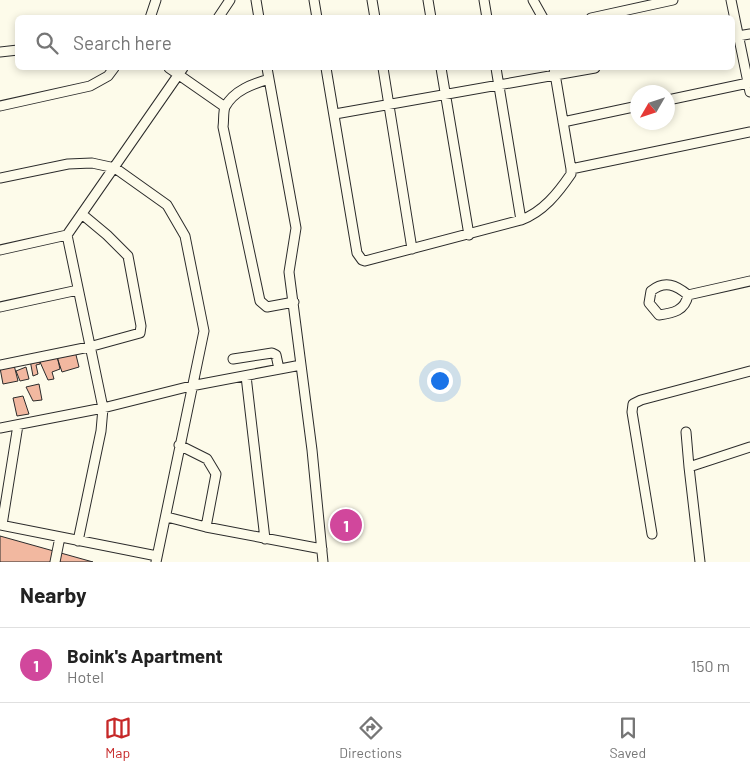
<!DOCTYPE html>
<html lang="en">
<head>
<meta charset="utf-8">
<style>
  :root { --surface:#fff; --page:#f2f2f2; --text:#222; --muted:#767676; --line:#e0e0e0; --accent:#c62828 }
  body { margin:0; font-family:Barlow,sans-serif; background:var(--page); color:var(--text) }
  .compass { position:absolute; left:630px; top:85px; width:45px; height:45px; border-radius:50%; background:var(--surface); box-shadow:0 2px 8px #0003; rotate:231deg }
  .you { position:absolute; left:439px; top:380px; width:18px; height:18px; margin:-12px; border:4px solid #fff; border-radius:50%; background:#1a73e8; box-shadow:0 0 0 8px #1a73e833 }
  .badge { display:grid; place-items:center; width:32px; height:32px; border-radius:50%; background:var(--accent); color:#fff; font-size:16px; font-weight:700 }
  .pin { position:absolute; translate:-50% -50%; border:2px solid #fff; box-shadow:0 1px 5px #0006 }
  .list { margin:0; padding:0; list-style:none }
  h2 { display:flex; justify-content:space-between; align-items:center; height:65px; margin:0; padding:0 20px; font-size:21px }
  h2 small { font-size:16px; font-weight:400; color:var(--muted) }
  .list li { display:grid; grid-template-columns:32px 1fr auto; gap:15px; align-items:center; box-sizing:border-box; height:75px; padding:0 20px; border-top:1px solid var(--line) }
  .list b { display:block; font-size:19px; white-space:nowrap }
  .list p { margin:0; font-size:16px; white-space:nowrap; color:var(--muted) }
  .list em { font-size:16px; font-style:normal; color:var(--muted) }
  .icon { flex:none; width:28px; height:28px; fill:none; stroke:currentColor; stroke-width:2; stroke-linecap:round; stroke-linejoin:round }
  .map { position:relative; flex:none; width:750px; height:562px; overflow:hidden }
  .search { position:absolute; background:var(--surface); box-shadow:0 2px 8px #0003; left:15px; right:15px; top:15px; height:55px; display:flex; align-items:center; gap:12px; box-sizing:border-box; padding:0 18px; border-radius:8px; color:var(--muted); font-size:19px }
  .sheet { height:140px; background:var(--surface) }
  nav { display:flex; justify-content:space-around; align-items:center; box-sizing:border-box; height:70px; border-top:1px solid var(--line); background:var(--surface); font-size:14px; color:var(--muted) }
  nav a { display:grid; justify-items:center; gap:2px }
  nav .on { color:var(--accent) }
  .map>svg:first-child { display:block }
</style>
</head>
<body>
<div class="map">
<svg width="750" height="562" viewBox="0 0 750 562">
  <rect width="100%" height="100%" fill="#fdfbea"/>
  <path fill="#f2b8a0" stroke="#2b2b2b" d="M75,351L79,367L62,372L57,357Z
    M57,356L60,369L52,372L54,379L48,380L40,362Z
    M30,360H40V364L36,365L38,374L33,376Z
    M14,365L18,381L3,384L0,368Z
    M26,367L29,379L20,381L16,371Z
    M39,384L42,400L33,401L26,387Z
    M23,396L29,414L17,416L13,398Z
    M0,536L93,562H0Z"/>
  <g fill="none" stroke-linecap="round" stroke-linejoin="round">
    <g stroke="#2b2b2b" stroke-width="11">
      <path id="minor" d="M256,0L259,18
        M314,0L317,18
        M372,0L375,18
        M428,0L431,18
        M484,0L487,18
        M533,0L543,18
        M731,0L750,92
        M150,18L156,0
        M218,18L230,0
        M591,18L673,0
        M732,37L750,34
        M0,52L18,50
        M169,68L225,107
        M267,68L296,228L289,272L312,450L323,562
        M326,68L357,253L362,260L365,261L521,220C543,212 558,193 571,174V169L554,68
        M383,68L412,249
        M441,68L469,235
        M496,68L521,220
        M269,79C253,84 234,90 225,107C223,112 224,121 223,127L260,301L267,307L294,302
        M668,100L748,83
        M0,106L90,86L108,76L114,68
        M335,114L595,68
        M563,122L638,106
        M571,169L750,132
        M0,178L68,164L92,163L115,168L167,205L185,236L204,331L156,562
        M67,235L103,408L101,431L78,541
        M0,250L67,235L183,68
        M688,295C685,311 673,313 659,315L649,303L651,291C665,280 676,285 688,295L750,281
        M0,307L78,290
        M233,359L272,353L276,355L279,369
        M0,365L89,347L140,333L141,326L128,256L107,235L83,215
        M246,376L265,539
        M0,428L103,408L191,386L301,365
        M686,432L689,467
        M179,445L207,459L216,474L206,527
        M167,517L206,527L322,549
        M0,525L157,556
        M2,525L18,425
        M652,534L632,412L633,404L641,400L750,371
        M55,562L60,537
        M700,562L689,467L750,447"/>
    </g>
    <use href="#minor" stroke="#fdfbea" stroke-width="9"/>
  </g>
</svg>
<svg class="compass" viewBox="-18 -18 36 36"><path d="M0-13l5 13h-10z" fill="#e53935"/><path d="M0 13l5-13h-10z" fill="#767676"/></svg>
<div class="you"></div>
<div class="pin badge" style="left:346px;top:525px;background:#d1479c">1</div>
<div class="search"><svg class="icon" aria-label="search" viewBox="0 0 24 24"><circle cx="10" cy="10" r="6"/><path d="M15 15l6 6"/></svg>Search here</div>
</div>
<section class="sheet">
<h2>Nearby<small></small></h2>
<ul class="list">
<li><span class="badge" style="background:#d1479c">1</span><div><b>Boink's Apartment</b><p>Hotel</p></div><em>150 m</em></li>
</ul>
</section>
<nav>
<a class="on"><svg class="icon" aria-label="map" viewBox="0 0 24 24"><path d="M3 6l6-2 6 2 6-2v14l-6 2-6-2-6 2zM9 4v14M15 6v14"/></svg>Map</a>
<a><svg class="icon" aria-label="directions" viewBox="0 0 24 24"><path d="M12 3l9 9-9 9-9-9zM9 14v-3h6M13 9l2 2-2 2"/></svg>Directions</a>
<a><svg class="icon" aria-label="saved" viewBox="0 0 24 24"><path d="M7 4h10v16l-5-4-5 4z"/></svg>Saved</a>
</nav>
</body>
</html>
